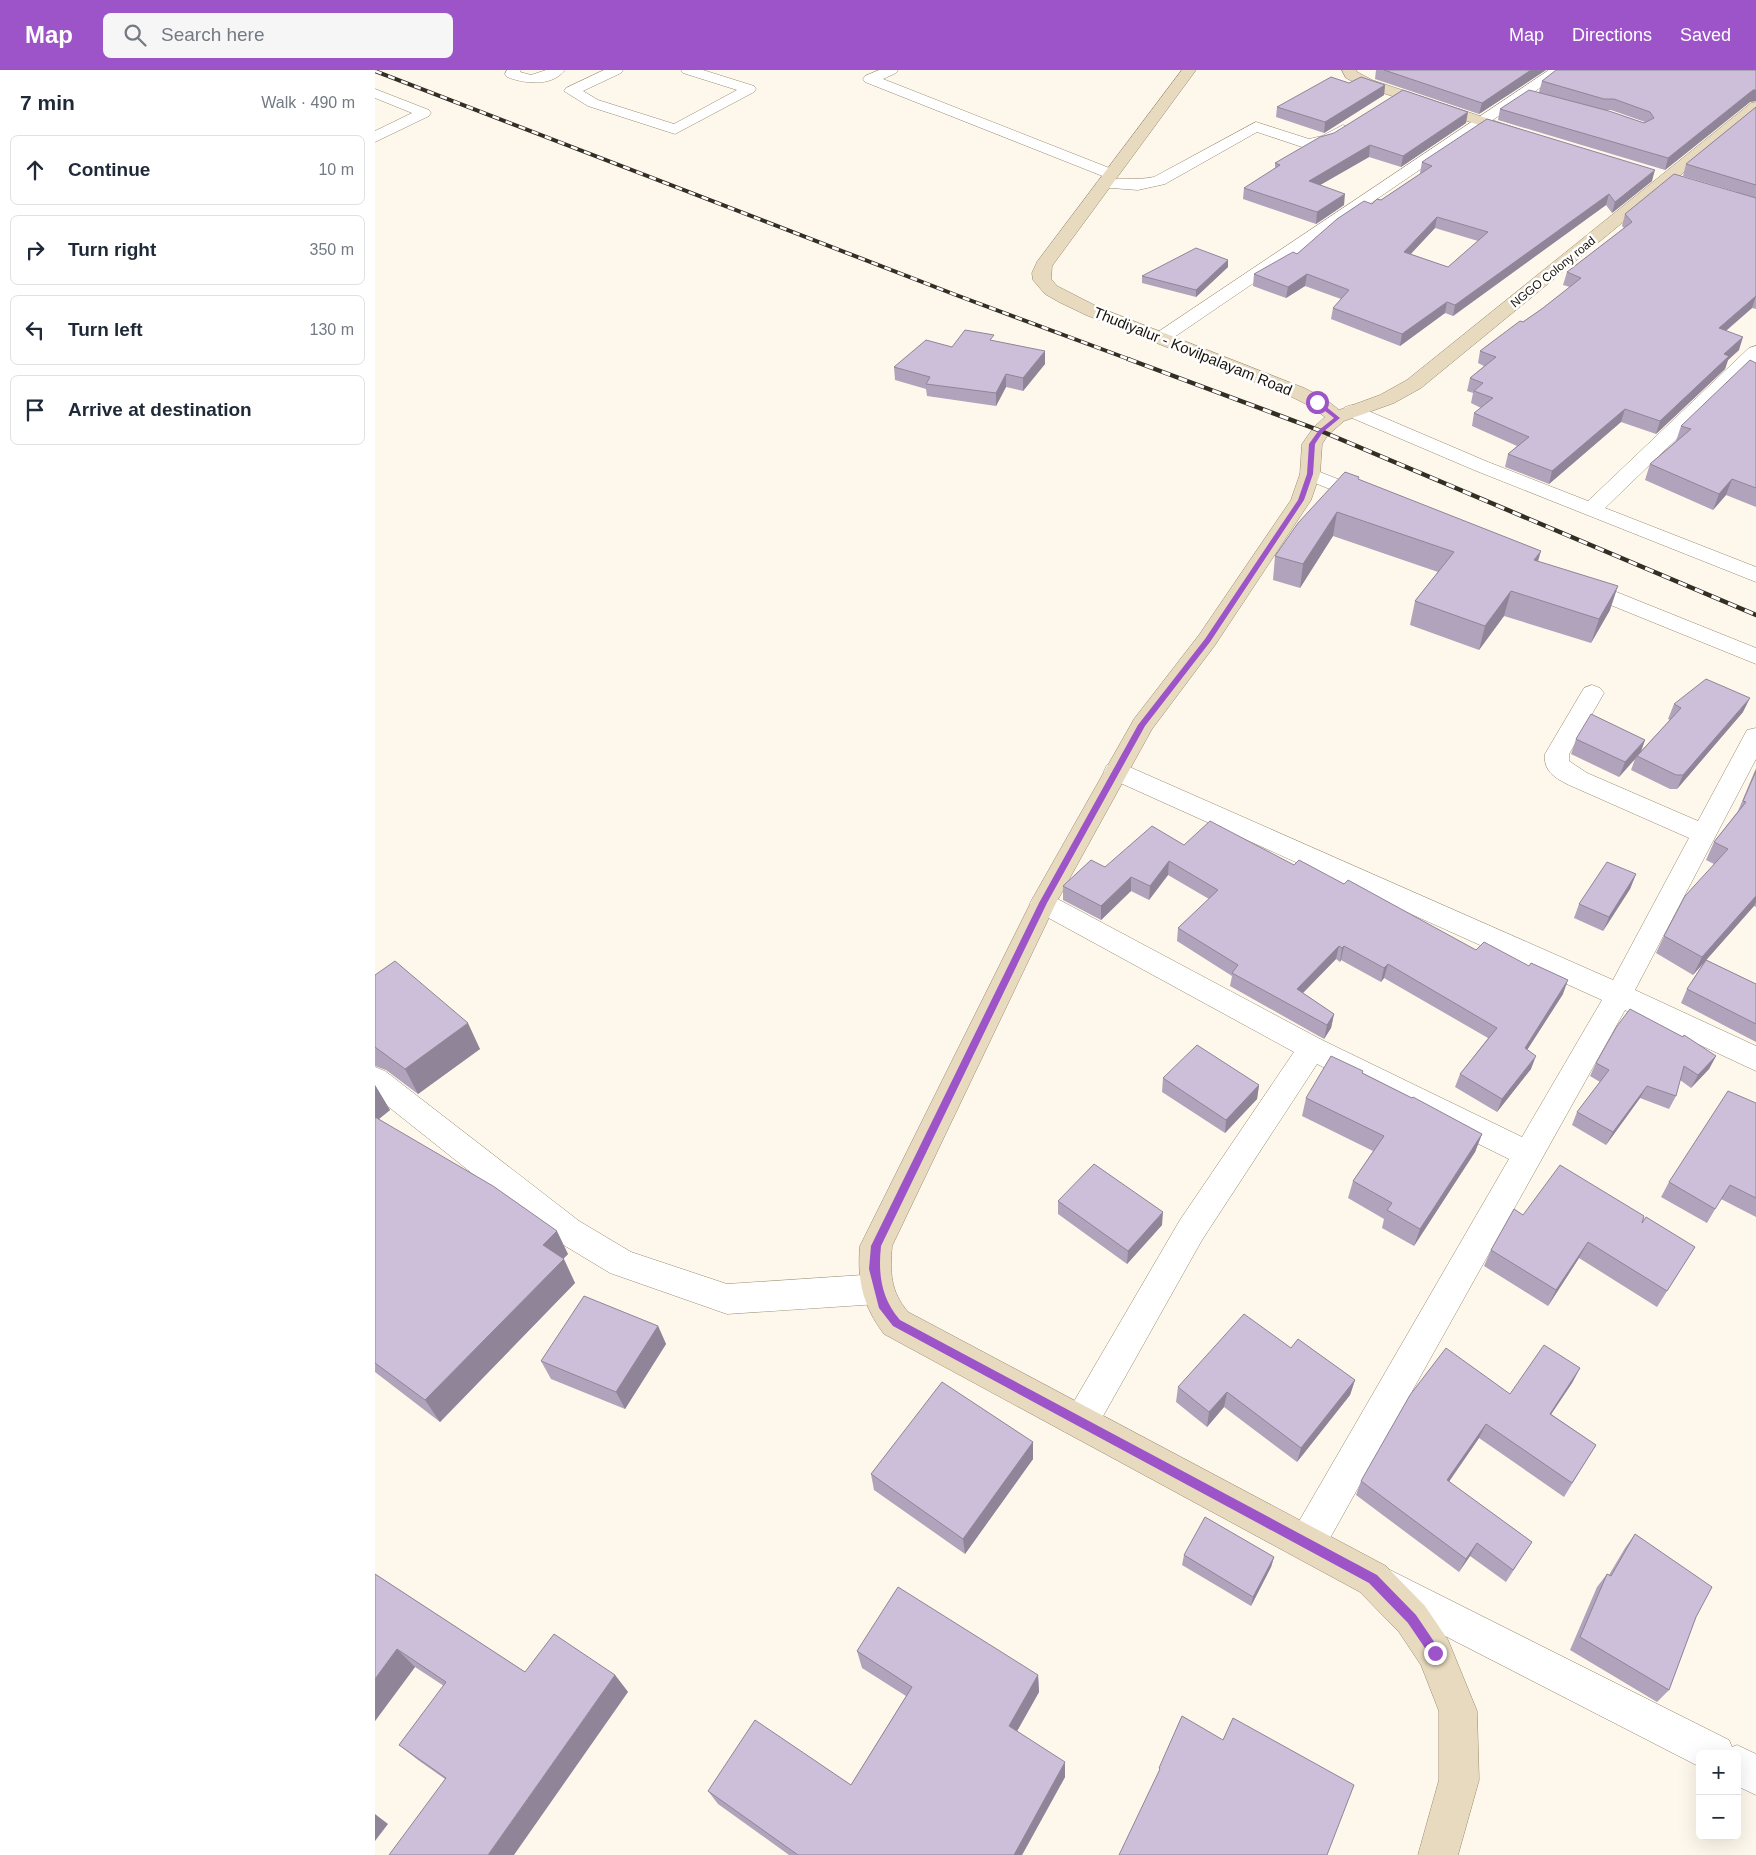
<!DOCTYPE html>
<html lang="en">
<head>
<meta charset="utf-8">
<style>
  :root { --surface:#fff; --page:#f6f6f7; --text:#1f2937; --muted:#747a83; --line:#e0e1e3; --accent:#9c54c8 }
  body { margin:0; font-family:Helvetica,sans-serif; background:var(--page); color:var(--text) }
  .controls { position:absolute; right:15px; bottom:15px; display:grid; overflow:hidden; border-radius:8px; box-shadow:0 5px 20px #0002 }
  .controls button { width:45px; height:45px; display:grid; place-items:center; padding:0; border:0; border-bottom:1px solid var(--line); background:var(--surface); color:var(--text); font:25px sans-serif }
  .stop { position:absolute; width:15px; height:15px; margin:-11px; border:4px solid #9c54c8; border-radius:50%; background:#fff }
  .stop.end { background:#9c54c8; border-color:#fff; box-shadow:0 1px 5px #0008 }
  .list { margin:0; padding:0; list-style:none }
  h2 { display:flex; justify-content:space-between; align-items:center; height:65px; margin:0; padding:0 20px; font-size:21px }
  h2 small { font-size:16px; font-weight:400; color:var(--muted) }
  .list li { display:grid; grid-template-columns:32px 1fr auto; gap:15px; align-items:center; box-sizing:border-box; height:70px; margin:0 10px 10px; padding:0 10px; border:1px solid var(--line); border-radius:8px }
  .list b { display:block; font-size:19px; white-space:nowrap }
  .list em { font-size:16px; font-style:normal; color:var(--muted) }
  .icon { flex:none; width:28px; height:28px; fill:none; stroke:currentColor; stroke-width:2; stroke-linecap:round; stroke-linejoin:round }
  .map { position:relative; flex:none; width:1381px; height:1785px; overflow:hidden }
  header { display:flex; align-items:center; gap:30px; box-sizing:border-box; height:70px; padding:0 25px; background:var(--accent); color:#fff }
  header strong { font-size:24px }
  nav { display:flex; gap:28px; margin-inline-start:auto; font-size:18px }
  .search { width:350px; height:45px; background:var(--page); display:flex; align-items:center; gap:12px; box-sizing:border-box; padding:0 18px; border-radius:8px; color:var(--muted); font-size:19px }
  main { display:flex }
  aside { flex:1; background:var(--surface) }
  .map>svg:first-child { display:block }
</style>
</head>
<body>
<header>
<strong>Map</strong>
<div class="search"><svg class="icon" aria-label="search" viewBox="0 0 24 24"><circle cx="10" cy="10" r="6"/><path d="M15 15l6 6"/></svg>Search here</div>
<nav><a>Map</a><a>Directions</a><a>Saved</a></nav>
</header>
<main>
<aside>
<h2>7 min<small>Walk · 490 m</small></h2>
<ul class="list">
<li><svg class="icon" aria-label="ahead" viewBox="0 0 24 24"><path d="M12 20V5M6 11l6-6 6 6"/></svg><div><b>Continue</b></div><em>10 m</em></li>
<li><svg class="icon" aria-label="right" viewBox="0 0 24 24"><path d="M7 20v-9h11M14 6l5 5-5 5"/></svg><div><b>Turn right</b></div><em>350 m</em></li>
<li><svg class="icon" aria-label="left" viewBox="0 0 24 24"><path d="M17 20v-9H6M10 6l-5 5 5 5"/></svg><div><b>Turn left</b></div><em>130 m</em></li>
<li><svg class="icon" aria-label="arrive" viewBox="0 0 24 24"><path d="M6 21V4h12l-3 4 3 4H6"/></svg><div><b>Arrive at destination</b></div></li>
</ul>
</aside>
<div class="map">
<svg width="1381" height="1785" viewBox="0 0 1381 1785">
  <rect width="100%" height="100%" fill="#fef8ec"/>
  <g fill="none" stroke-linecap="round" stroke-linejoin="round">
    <g stroke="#988a6f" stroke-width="1">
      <path id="street" d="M132,0H146L145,2L156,5L171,0H190C177,17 150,14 132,7L130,4Z
        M229,0H248L246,3L208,21L223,30L299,54L362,20L308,3L306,0H328L379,16L381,19L379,22L300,64L213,36L189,21L191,18Z
        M504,0H523L521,3L508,9L742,101L744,104L742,107H730L490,12L488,9L490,6Z
        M1174,0H1191L792,272L786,273L780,272L777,268L780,264Z
        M0,19L54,40L56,43L54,46L0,72V61L37,43L0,28Z
        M881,52L934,69L947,66L968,55L973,57L976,60L957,73L933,79L882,62L790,114L763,120L723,117L721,114L723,111C740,107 760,111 779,107Z
        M1381,276V292L1230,438L1381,497V512L1099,400L970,345L967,341L970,337L977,335L984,337L1113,392L1213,431L1374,278Z
        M935,398L1000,424L1003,428L1000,432L993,434L986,432L928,408L925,404L928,400Z
        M1204,507L1381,578V594L1196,519L1193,514L1196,509Z
        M1217,615L1225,618L1229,623L1194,684V691L1212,703L1323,751L1372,660L1381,658V689L1260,920L1381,976V1001L1250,940L945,1486L932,1491L919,1486L914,1473L919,1460L1134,1089L942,994L827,1170L718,1364L706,1368L694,1364L689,1352L694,1340L805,1150L919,982L659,840L655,833L659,826L668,823L677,826L947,970L1147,1067L1227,930L732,707L729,701L732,695L741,693L750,695L1238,910L1314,768L1194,715C1180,708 1168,701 1170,684L1209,618Z
        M0,997L10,1001L204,1151L256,1182L352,1214L503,1204L514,1209L519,1219L514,1229L503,1234L352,1244L235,1203L182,1171L0,1026Z
        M1015,1500L1354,1670L1357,1677L1362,1675L1381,1684V1725L1362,1716V1684H1325V1697L1002,1531L997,1518L1002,1505Z"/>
    </g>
    <g stroke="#988a6f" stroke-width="1">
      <path id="secondary" d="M807,0H821L677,196L676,209L682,216L723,237L929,318L949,328L964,340L1005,325L1032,310L1376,33L1381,32V43L1046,318L1019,333L969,351L953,365L947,374L945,404L936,430L840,575L777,659L681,833L517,1176C515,1202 515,1221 533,1242L1011,1496L1050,1536L1073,1570L1102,1641L1104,1710L1083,1785H1043L1064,1710V1641L1046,1595L1024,1562L985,1522L509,1264C488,1236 482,1211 485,1176L659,826L759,649L824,565L916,430L925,404L927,374L939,357L950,347L935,336L915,326L711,245L684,232L670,224L658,210L657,203L662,192Z
        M967,0H981L982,2L997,10L1147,60L1150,63L1147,66H1137L987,16L971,8Z"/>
    </g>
    <use href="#street" fill="#fff" fill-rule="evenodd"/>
    <use href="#secondary" fill="#e7dabe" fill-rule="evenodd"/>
    <g stroke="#342f25" stroke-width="4">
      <path id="rail-far1" d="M0,1L581,225L756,290"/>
    </g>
    <g stroke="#342f25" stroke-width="4.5">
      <path id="rail" d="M753,289L946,361L1381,545"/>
    </g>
    <use href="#rail-far1" stroke="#fff" stroke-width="2.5" stroke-dasharray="7" stroke-linecap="butt"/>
    <use href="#rail" stroke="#fff" stroke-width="3" stroke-dasharray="9" stroke-linecap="butt"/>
  </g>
  <path fill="#b0a3bb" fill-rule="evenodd" d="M1001,0H1171L1104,44L1000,9Z
    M1381,0V31L1375,32L1290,100L1123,50L1125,39L1164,22L1167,11ZM1230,40H1236L1270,52L1269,53Z
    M974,13L1010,15L1009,25L949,63L901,47L902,37Z
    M1381,37V239L1377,238L1351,261L1364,280L1353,290L1350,299L1281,364L1246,352L1174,414L1130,397L1133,384L1142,376L1097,356L1099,343L1106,338L1096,333L1098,323L1092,321L1095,308L1109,296L1103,293L1105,281L1168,238L1195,217L1188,215L1192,202L1249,158L1247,156L1250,144L1362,122L1308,106L1311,94Z
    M1091,53L1026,97L994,87L945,115L969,135L941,154L868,129L869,118L900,99V93Z
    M1047,92L1277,111L1237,143L1231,135L1078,246L1070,243L1025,276L956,249L958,238L966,229L930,216L911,228L878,216L879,204L922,184L997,134L1006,130L1046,103H1045ZM1060,158L1103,171L1073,197L1036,184Z
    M853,190V197L821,227L767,213V206Z
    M619,271L670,294L648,321L631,317L621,336L552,326L551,319L520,310L519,297L577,277Z
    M1381,293V437L1351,425L1338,440L1270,410L1275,394L1301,371L1306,356Z
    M983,409L1163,491L1235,540L1216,573L1129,546L1104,580L1035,555L1040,531L1063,502L958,466L925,518L898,510L900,486Z
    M1299,634L1368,642L1302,719H1295L1256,700L1260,689L1244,707L1196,684L1201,669L1270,670L1266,681L1295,650L1293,649Z
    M1381,698V837L1379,836L1331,890L1381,914V972L1306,933L1312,919L1329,892L1318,905L1281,883L1289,866L1339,794L1331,790L1339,772L1363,741Z
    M809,775L919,795L969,814L1188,924L1152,980L1156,999L1122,1042L1080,1017L1085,1004L1113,968L1009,908L1006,912L966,890L965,892L961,889L928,923L959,944L956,958L949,969L855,916L857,906L802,871L803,858L834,829L793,805L774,830L756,821L726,850L688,830V816L730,797Z
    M1261,804L1255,819L1228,861L1199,848L1204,834Z
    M0,905L105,979L43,1024L11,1000L0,996Z
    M1341,986L1334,999L1316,1018L1305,1010L1301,1026L1294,1039L1265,1028L1231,1075L1197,1055L1202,1042L1225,1012L1215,1006L1221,993Z
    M988,1003L1107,1064L1100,1082L1039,1176L1007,1158L1009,1149L973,1128L978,1111L998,1081L927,1046L931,1028Z
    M788,1008L884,1015L882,1029L850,1063L787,1022Z
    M0,1015L15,1040L4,1049L193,1184L188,1189L200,1213L65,1352L0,1302Z
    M1381,1033V1147L1346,1129L1332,1153L1286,1127L1294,1112Z
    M683,1131L787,1155L752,1194L683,1144Z
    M1148,1145L1267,1153L1320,1177L1282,1237L1204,1188L1173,1236L1109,1196L1116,1180Z
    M283,1256L291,1274L250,1339L176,1309L166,1291Z
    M916,1278L980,1310L975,1325L922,1392L849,1337L832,1357L801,1332L803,1317Z
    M1205,1298L1197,1313L1176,1344L1221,1375L1189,1427L1104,1368L1074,1412L1157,1472L1131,1512L1095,1486L1084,1502L981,1425L986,1411L1135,1324Z
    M658,1372V1389L590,1484L499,1420L496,1404Z
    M1260,1464L1321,1547L1294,1620L1282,1632L1195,1580L1222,1517L1232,1504L1234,1505L1250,1478Z
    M809,1485L899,1487L896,1497L876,1536L807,1495Z
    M0,1504L150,1602L240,1605L253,1622L70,1709L43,1690L24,1675L69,1616L40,1597L0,1651Z
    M482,1581L663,1605L664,1622L642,1661L690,1707L647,1785H414L343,1734L333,1721L476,1715L531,1626L487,1598Z"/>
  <path fill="#908598" d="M1156,0H1171L1104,44L1107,33Z
    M1010,15L1009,25L949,63L950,52Z
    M1378,20H1381V31L1375,32L1290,100L1293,88Z
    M1093,42L1091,53L1026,97L1028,86Z
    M995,75L994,87L933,122L934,111Z
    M1280,100L1277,111L1237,143L1240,132Z
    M970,124L969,135L941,154L942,142Z
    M1234,124L1231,135L1078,246L1080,235Z
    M1062,147L1060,158L1027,193L1029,182Z
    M853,190V197L821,227V220Z
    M932,204L930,216L911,228L913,217Z
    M1381,226L1377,238L1339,271L1344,258Z
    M1072,232L1070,243L1025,276L1027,264Z
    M1368,267L1364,280L1353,290L1350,299L1281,364L1285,351L1349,284Z
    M670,281V294L648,321V308Z
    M631,304V317L621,336V323Z
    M1250,339L1246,352L1174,414L1177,401Z
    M1357,409L1351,425L1338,440L1344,424Z
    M962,442L958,466L925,518L928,494Z
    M1166,481L1159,505V490Z
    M1243,516L1235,540L1216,573L1224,549Z
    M1136,521L1129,546L1104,580L1110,556Z
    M1375,628L1368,642L1302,719L1308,705Z
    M1270,670L1265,684L1262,686L1260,689L1244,707L1250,692Z
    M794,791L793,805L774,830L775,816Z
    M1261,804L1255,819L1228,861L1234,847Z
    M756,807V821L726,850V836Z
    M1381,826V832L1379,836L1318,905L1327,887Z
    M964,876L961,889L919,932L922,919Z
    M969,876L966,890L965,892L967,878Z
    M1013,894L1009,908L1006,912L1009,898Z
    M1193,910L1188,924L1145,991L1150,978Z
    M959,944L956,958L949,969L952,955Z
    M93,953L105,979L43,1024L30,999Z
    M1161,986L1156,999L1122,1042L1127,1029Z
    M1341,986L1334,999L1316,1018L1323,1005Z
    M0,1015L15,1040L0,1052Z
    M884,1015L882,1029L850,1063L851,1050Z
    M1272,1016L1265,1028L1231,1075L1238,1062Z
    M1107,1064L1100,1082L1039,1176L1045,1159Z
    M788,1142L787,1155L752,1194L753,1181Z
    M182,1161L193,1184L179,1198L168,1175Z
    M1213,1172L1204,1188L1173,1236L1181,1220Z
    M189,1189L200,1213L65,1352L50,1330Z
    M283,1256L291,1274L250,1339L241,1322Z
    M1205,1298L1197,1313L1167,1358L1175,1344Z
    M980,1310L975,1325L922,1392L926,1378Z
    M852,1322L849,1337L832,1357L834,1342Z
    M1111,1354L1104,1368L1065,1424L1072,1410Z
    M658,1372V1389L590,1484L588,1469Z
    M1102,1473L1095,1486L1084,1502L1091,1489Z
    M899,1487L896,1497L876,1536L878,1527Z
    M22,1579L40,1597L0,1651V1609Z
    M240,1605L253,1622L139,1785H113Z
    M663,1605L664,1622L636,1672L634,1656Z
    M690,1692V1707L647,1785H639Z
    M0,1744L13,1754L0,1771Z"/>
  <path fill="#cdbed9" stroke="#908598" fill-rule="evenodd" d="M1009,0H1156L1107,33Z
    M1181,0H1381V20H1378L1293,88L1125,39L1154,20L1234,41L1269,53L1279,48L1275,42L1239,29H1229L1167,11Z
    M956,7L974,13L986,7L1010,15L950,52L902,37Z
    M1028,20L1093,42L1028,86L995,75L934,111L970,124L942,142L869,118L905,95L900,93L945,67L959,63Z
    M1381,37V115L1311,94Z
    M1112,49L1280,100L1240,132L1234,124L1080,235L1072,232L1027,264L958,238L974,220L932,204L913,217L879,204L918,182L922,184L962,149L989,131L997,134L1002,129L1006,130L1057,96L1047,92ZM1062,147L1113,162L1073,197L1029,182Z
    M1299,104L1381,128V226L1344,258L1368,267L1349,284L1354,286L1285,351L1250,339L1177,401L1133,384L1154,367L1099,343L1118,328L1099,321L1108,313L1095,308L1121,287L1105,281L1145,251L1148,252L1168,238L1206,208L1192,202L1257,152L1250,144Z
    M821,178L853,190L821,220L767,206Z
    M590,260L619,265L615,270L670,281L648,308L631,304L621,323L551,314L555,307L519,297L551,270L577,277Z
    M1375,290L1381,293V418L1357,409L1344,424L1275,394L1316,359L1306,356Z
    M970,402L984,407L983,409L1166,481L1159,490L1243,516L1224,549L1136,521L1110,556L1040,531L1079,482L962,442L928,494L900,486L923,453Z
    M1331,609L1375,628L1308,705H1301L1262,686L1306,638L1299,634Z
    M1216,644L1270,670L1250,692L1201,669Z
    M1381,701V826L1327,887L1289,866L1310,826L1353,779L1339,772L1371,732L1368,731Z
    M835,751L919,795L924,790L969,814L973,810L1101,880L1109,872L1154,896L1156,893L1193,910L1150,978L1161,986L1127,1029L1085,1004L1122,958L1013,894L1009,898L969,876L967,878L964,876L922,919L959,944L952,955L857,903L863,895L803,858L843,820L794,791L775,816L756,807L726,836L688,816L716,790L730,797L777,756L809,775Z
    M1232,792L1261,804L1234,847L1204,834Z
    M1331,890L1381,914V954L1312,919Z
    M20,891L93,953L30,999L0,977V905Z
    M1255,939L1308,967L1309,965L1341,986L1323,1005L1309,996L1301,1026L1272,1016L1238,1062L1202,1042L1234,1000L1221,993L1242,956Z
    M822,975L884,1015L851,1050L788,1008Z
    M956,986L988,1001L987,1003L1037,1028L1038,1027L1107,1064L1045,1159L1012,1140L1017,1133L978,1111L1009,1066L931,1028Z
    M1353,1021L1381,1033V1128L1355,1115L1340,1139L1294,1112Z
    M0,1047L118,1116L182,1161L168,1175L189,1189L50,1330L0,1293Z
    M719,1094L788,1142L753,1181L683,1131Z
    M1185,1095L1269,1146L1267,1153L1271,1147L1320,1177L1292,1221L1213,1172L1181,1220L1116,1180L1139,1139L1148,1145Z
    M209,1226L283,1256L241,1322L166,1291Z
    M869,1244L916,1278L923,1269L980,1310L926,1378L852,1322L834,1342L803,1317Z
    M1169,1275L1205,1298L1175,1344L1221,1375L1197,1413L1111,1354L1072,1410L1157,1472L1138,1500L1102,1473L1091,1489L986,1411L1035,1325L1071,1278L1135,1324Z
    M567,1312L658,1372L588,1469L496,1404Z
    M830,1447L899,1487L878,1527L809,1485Z
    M1260,1464L1337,1517L1321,1547L1294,1620L1205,1567L1232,1504L1236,1506Z
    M0,1504L150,1602L179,1564L240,1605L113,1785H14L71,1708L24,1675L71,1612L22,1579L0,1609Z
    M523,1517L663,1605L634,1656L690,1692L639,1785H423L333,1721L380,1650L476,1715L537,1617L482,1581Z
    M807,1646L848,1670L858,1648L979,1715L952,1785H744L785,1699L784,1698Z"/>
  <path fill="#9c54c8" d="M940,331H944L965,348L948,362L940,374L938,404L929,430L835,572L770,656L672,833L506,1176C503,1204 506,1228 525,1250L1002,1505L1041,1545L1064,1579L1065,1583L1064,1587L1060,1589L1056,1587L1033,1553L994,1513L518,1256L504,1238L494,1199L496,1176L664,833L763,655L830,569L923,430L932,404L934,374L944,360L959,348L940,333Z"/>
  <g text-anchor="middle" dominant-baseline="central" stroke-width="5" stroke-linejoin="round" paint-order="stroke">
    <g font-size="12" fill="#181309" stroke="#fff">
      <text transform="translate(1178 202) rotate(-39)">NGGO Colony road</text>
    </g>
    <g font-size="15" fill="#181309" stroke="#fff">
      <text transform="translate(818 281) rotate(22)">Thudiyalur - Kovilpalayam Road</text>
    </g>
  </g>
</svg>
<div class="controls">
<button>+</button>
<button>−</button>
</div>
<div class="stop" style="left:942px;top:332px"></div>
<div class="stop end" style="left:1060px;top:1583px"></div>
</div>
</main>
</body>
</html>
